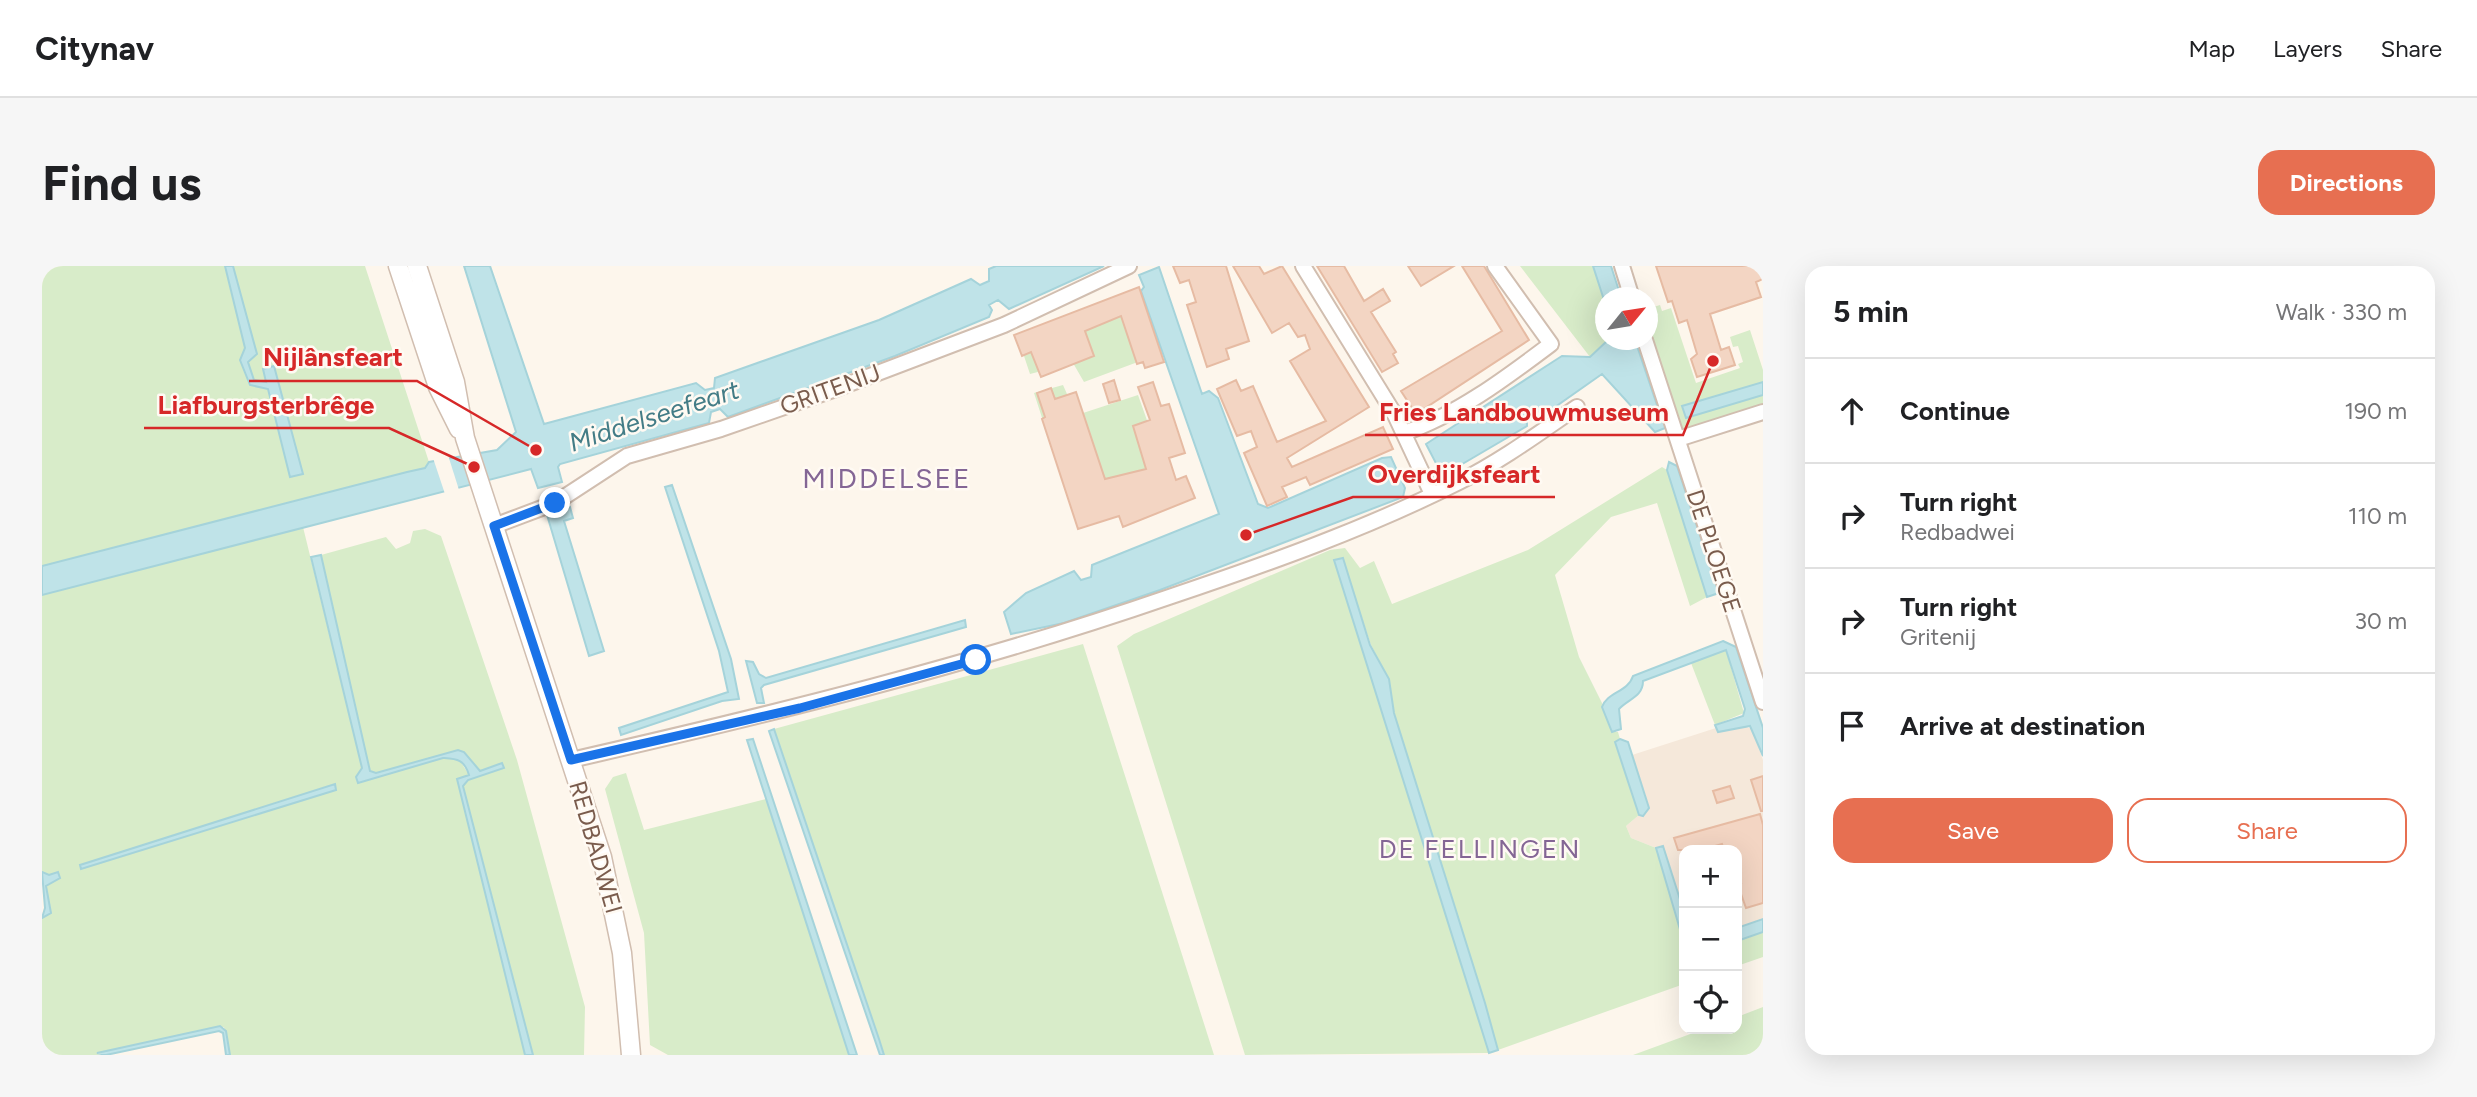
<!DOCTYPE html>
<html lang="en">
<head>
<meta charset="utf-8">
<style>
  :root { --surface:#fff; --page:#f6f6f6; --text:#202124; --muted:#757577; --line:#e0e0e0; --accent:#e76f51 }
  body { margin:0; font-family:Figtree,sans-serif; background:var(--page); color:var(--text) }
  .controls { position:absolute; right:21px; bottom:21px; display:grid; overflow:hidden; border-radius:14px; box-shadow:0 7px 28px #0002 }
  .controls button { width:63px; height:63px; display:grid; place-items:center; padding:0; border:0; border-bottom:2px solid var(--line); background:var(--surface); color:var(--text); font:35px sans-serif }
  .compass { position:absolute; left:1553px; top:21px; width:63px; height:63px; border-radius:50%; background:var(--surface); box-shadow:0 7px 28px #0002; rotate:60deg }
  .stop { position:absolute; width:21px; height:21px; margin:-16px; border:5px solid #1a73e8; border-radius:50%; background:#fff }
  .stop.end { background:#1a73e8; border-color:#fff; box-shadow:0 2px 7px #0008 }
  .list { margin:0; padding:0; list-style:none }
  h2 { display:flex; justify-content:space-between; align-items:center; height:91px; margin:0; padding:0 28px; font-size:30px }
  h2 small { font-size:23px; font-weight:400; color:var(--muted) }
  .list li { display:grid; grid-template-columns:46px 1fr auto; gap:21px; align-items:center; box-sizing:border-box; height:105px; padding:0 28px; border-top:2px solid var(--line) }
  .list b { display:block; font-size:26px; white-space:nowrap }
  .list p { margin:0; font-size:23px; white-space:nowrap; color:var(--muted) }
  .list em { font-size:23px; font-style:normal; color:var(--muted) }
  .actions { display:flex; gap:14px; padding:21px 28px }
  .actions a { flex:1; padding:16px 0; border:2px solid var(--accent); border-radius:21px; text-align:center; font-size:24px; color:var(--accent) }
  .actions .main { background:var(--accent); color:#fff }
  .icon { flex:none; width:38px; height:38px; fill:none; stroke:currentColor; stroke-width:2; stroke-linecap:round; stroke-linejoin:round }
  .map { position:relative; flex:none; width:1721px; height:789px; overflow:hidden; border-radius:21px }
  header { display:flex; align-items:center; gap:42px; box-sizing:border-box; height:98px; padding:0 35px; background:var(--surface); border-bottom:2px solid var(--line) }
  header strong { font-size:33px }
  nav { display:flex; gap:38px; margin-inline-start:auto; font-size:24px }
  .intro { display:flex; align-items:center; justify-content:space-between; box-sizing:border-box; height:168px; padding:0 42px }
  h1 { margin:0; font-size:49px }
  .button { padding:18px 32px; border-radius:21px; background:var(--accent); color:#fff; font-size:24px; font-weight:700 }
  main { display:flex; gap:42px; padding:0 42px }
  aside { flex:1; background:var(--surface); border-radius:21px; box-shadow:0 7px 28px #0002 }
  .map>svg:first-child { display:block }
</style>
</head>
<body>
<header>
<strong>Citynav</strong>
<nav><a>Map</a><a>Layers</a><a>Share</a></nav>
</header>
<div class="intro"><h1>Find us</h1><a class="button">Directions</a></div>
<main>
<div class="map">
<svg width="1721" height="789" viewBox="0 0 1721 789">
  <rect width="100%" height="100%" fill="#fdf6ec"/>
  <path fill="#f5e8da" d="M1701,460L1710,463L1721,494V653L1695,662V584H1642V646L1621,580L1614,582L1589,572L1584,560L1597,549L1601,550L1604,530L1590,489L1674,462L1676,466Z"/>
  <path fill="#d8ecc9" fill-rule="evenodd" d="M0,0H183L203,82L208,119L226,123L248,211L261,208L232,101L225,117L212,114L206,96L215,88L191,0H323L387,196L383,202L365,206L0,300Z
    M1478,0H1551L1563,37L1566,74L1548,91Z
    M1099,25L1120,87L1042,116L1031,97L988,108L976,72Z
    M1618,39L1620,45L1629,42L1654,117L1698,102L1696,98L1701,96L1696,80L1691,81L1688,71L1708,64L1721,104V116L1641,140L1644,151L1721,129V140L1643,165L1638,163L1606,69L1605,43Z
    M1021,119L1033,146L1038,148L1096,129L1133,233L1078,245L1035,260L992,127Z
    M1620,201L1625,204L1665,331L1648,340L1615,237L1569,251L1513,309L1537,391L1560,437L1570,466H1576L1578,473L1573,477L1597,549L1584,560L1589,572L1614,582L1642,677V718L1456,784L1352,446L1347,413L1329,379L1300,292L1292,295L1447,787L1203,789L1075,380L1092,368L1288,284L1303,282L1318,302L1332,295L1350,338L1486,284Z
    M261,261L320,502L316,517L401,492L417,493L427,509L415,513L483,789H188L182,761L55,789H0V652L9,647L3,622L7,609L0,606V329ZM292,518L294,524L40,603L39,599Z
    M383,263L399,270L475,494L543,741L542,789H491L421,520L426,514L461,502L460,497L438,505L422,486L416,484L334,507L328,505L279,289L344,271L354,283L368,277L371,265Z
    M1041,378L1172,789H842L732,463Z
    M1684,384L1702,447L1673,459L1649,397Z
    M584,507L602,564L724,533L807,789H626L608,779L602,667L563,523L571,511Z
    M1721,666V691L1695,700V675Z
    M1721,741V789H1591L1662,763H1695V751Z"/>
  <path fill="#bfe3e8" stroke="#a5d3da" stroke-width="2" d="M183,0H191L215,88L206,96L212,114L224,116L221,103L232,100L261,208L248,211L226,123L208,119L198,94L203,82Z
    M422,0H448L502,158L654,117L663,124L672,122L673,112L837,54L929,13L938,19L947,15V3L954,0H1062L967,43L956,34L947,39L950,44L947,51L853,90L686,151L678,143L669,146L667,157L518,198L516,201L520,216L496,222L489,203L0,329V300L365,206L383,202L387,196L455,184L474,166Z
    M1551,0H1569L1579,31L1563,32V37Z
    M1117,1L1160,128L1167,125L1176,132L1216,238L1226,242L1340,192L1349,191L1363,222L1361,231L1118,324L1022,357L969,368L962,346L984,327L1032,305L1039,314L1049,311L1050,299L1177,248L1099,25L1102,21L1097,9Z
    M1566,74H1593L1617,145L1622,149L1623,162L1613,166L1560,108L1503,148L1496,145L1485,153V160L1405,207L1398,205L1384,178L1509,97L1520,90L1548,91Z
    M1721,116V129L1644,152L1640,140Z
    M1627,196L1635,200L1677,327L1665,331L1625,204Z
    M630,219L689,393L697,433L680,435L579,469L577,462L686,426L677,385L623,221Z
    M528,241L531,252L522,255L562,385L547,390L505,249Z
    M279,289L328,505L334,507L416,484L422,486L438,505L460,497L462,502L426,514L421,520L491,789H483L415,513L427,509C422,493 415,493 401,492L316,517L314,511L320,502L269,291Z
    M1301,292L1328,379L1347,413L1352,447L1443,737L1456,784L1447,787L1292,294Z
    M923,354L924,361L722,419L719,422L722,437H715L704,395L711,396L717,408L724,412Z
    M1681,375L1694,381L1721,462V490L1708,460L1676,466L1673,459L1701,450L1703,443L1684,384L1601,415C1601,431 1586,433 1577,443L1579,463L1570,466L1560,441C1565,426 1586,426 1591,410Z
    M732,463L837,773L842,789H838L727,465Z
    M711,473L815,789H807L705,474Z
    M1578,473L1586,476L1607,542L1601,550L1597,549L1573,476Z
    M293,518L294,524L39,603L38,599Z
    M1621,580L1642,646V677L1614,582Z
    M0,606L7,609L16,606L18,612L4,620L9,647L0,652L3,642Z
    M1721,653V666L1695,675V662Z
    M178,760L184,765L188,789H184L181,767L177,765L64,789L55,787Z"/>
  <path fill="#fdf6ec" d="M406,189L417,224L403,228L391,192Z"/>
  <path fill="#f3d5c3" stroke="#e6bba3" stroke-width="2" d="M1131,0H1184L1207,75L1184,83L1187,93L1165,101L1145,39L1154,36L1147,14L1138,17Z
    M1191,0H1217L1222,8L1240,0L1327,141L1245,192L1250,201L1341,161L1351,183L1268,219L1264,211L1240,221L1245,231L1225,240L1202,187L1215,181L1209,165L1195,170L1175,123L1194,114L1199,125L1211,120L1235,176L1284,155L1248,95L1268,83L1263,69L1256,71L1247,57L1230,67Z
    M1275,0H1302L1322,35L1341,23L1348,35L1329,46L1354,86L1351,88L1356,97L1340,106Z
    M1366,0H1412L1379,20Z
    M1420,0H1442L1487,74L1374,148L1359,125L1460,65Z
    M1614,0H1721V13L1714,16L1719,31L1668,48L1679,84L1687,81L1693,99L1655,111L1649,93L1655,88L1645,54L1637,57L1630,35L1626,36Z
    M1097,21L1122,96L1103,102L1101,96L1095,98L1079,50L1043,65L1052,90L999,111L989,86L980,90L972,69Z
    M1072,114L1078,134L1067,137L1061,118Z
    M1111,116L1119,140L1127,138L1143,187L1127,192L1134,214L1144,210L1153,232L1081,261L1077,250L1036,263L1000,153L1003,151L995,127L1009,122L1013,133L1034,126L1063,213L1104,203L1091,160L1108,154L1096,121Z
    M1721,510V545H1719L1709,514Z
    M1688,520L1692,532L1675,537L1671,525Z
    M1718,548L1721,559V637L1704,642L1699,628L1695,630V618L1699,617L1695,605V584H1682L1680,578L1659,584H1636L1632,572Z"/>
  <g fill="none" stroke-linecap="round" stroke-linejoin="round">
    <g stroke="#d1beb0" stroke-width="18">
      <path id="minor" d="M1261,0L1353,149L1390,228
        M1580,0L1590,32
        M1603,74L1721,436
        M1362,167C1415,149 1465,111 1509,78L1453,0
        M1636,173L1721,146
        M452,260L513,237L585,190L679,163L791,124L962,59L1087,0
        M529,494C731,448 930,399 1127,331C1225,298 1324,263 1417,216C1459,195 1497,167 1535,141"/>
    </g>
    <g stroke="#d1beb0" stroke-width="21">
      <path id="tertiary" d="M356,0L396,121L417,163
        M375,0L413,116L423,172L560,591L580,687L589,789"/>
    </g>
    <use href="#minor" stroke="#fff" stroke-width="14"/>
    <use href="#tertiary" stroke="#fff" stroke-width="18"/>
  </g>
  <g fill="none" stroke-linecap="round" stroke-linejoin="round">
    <path stroke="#1a73e8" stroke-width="9" d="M513,237L452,260L529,494L758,442L934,394"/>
  </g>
  <g text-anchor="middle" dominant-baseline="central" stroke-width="5" stroke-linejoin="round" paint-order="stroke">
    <g font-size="24" fill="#7a5c4d" stroke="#fffaf3">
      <text transform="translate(788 123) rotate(-20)">GRITENIJ</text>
      <text transform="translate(1672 285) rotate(72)">DE PLOEGE</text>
      <text transform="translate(554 581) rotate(74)">REDBADWEI</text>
    </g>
    <g font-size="26" font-style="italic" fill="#437c86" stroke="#fffaf3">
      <text transform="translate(612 150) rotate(-18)">Middelseefeart</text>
    </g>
    <g font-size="26" letter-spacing="2" fill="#846695" stroke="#fffaf3">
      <text x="1438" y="583">DE FELLINGEN</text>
    </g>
    <g font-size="28" letter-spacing="2" fill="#846695" stroke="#fffaf3">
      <text x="845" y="212">MIDDELSEE</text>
    </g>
  </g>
  <path fill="none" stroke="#d62828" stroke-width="2.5" d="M494 184L375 115H207M432 201L347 162H102M1671 95L1641 169H1323M1204 269L1311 231H1513"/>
  <g fill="#d62828" stroke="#fffaf3" stroke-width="2.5">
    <circle cx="494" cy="184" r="7"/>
    <circle cx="432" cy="201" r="7"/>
    <circle cx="1671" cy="95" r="7"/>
    <circle cx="1204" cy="269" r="7"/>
  </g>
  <g font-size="26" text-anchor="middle" font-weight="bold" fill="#d62828" stroke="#fffaf3" stroke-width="5" stroke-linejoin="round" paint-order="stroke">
    <text x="291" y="100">Nijlânsfeart</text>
    <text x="224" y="148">Liafburgsterbrêge</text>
    <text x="1482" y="155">Fries Landbouwmuseum</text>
    <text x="1412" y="217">Overdijksfeart</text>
  </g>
</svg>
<div class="controls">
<button>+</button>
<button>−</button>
<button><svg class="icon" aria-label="locate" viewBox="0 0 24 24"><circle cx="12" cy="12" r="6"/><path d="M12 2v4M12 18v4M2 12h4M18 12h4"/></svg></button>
</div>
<svg class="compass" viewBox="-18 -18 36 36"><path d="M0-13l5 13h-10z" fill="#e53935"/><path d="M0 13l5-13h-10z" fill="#757577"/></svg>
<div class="stop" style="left:934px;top:394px"></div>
<div class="stop end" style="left:513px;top:237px"></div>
</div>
<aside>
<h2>5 min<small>Walk · 330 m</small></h2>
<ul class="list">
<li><svg class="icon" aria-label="ahead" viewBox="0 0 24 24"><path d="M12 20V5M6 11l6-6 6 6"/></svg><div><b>Continue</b></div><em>190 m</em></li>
<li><svg class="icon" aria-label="right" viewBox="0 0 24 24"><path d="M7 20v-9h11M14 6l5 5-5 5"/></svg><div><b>Turn right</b><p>Redbadwei</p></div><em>110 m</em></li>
<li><svg class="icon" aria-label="right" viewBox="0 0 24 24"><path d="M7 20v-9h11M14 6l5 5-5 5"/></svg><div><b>Turn right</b><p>Gritenij</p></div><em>30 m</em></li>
<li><svg class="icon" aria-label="arrive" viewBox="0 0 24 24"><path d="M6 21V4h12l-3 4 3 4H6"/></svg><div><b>Arrive at destination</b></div></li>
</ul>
<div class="actions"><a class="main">Save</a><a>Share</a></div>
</aside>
</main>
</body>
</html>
